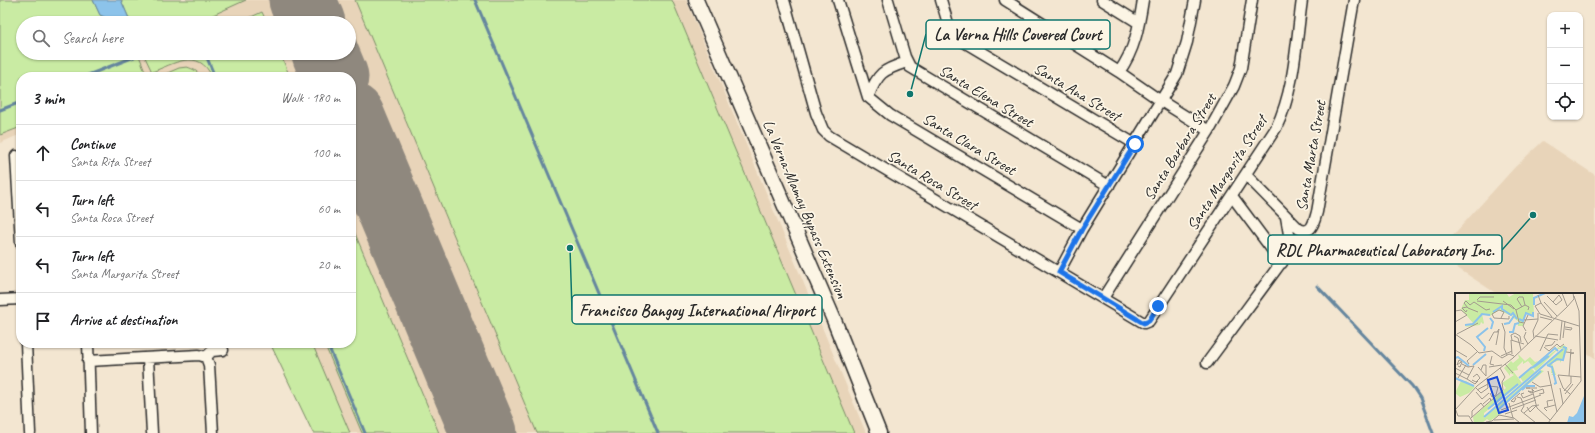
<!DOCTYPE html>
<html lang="en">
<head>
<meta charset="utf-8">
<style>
  :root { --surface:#fff; --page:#f2f2f2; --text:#202124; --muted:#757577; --line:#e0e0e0 }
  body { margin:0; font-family:Caveat,sans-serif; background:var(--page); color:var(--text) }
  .controls { position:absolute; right:12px; top:12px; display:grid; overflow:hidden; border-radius:8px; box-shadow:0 1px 3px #0004 }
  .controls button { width:36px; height:36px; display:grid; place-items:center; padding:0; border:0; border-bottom:1px solid var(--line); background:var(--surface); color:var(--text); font:20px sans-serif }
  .stop { position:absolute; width:12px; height:12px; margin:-9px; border:3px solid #1a73e8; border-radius:50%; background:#fff }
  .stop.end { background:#1a73e8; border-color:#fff; box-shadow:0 1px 4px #0008 }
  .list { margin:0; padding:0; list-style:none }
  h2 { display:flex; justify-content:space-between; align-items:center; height:52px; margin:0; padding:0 16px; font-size:17px }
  h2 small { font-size:13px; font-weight:400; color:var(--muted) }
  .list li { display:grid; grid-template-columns:26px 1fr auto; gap:12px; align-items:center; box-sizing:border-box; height:56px; padding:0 16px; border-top:1px solid var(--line) }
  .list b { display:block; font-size:15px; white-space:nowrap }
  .list p { margin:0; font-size:13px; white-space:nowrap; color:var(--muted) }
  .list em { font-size:13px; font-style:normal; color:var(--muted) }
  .icon { flex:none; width:22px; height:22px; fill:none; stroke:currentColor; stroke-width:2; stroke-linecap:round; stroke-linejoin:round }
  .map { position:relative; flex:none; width:1595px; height:433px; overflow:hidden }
  .search { position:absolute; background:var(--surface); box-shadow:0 1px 3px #0004; left:16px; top:16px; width:340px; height:44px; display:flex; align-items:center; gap:10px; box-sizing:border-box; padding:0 14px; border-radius:22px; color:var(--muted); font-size:15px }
  .panel { position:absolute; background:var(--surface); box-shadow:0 1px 3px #0004; left:16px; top:72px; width:340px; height:276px; border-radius:16px }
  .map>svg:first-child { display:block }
</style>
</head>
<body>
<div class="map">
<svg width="1595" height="433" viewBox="0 0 1595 433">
  <rect width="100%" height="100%" fill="#f3e6d1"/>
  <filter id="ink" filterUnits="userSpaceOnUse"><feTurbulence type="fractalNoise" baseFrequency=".025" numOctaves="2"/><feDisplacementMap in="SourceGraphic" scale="8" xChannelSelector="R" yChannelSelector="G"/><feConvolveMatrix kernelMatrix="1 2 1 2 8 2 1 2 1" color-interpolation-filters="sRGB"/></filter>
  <g filter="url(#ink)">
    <path fill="#e8d4b9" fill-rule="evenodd" d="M0,0H686L866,433H313L270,343H351V77H21V134L0,143ZM23,23H349V53H23Z
      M1543,141L1595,175V358L1584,351V294H1497L1436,254L1515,167Z"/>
    <path fill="#c9eba3" stroke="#7a8b67" d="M0,0H93L100,15L113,21L114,23H23V53H138L147,76L143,77H21V127L0,135Z
      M121,0H246L202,20L203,23H131Z
      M355,0H672L854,433H537Z
      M262,12L267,23H238Z
      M143,53H280L290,77H212C199,47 173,64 152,72Z
      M187,67C193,69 198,71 201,77H158L179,68Z
      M351,224L439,433H362L324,343H351Z
      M270,343H312L350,433H313Z"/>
    <path fill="#8cc3ea" stroke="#65869e" d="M93,0H121L130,21L126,23H114L113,21L100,15Z"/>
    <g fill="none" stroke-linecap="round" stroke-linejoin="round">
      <path stroke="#65869e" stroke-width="3" d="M475,0L658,433
        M205,53L215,77
        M83,77L134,57
        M0,110L21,102
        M1317,286L1412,386L1420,398L1433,433
        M327,343L365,433"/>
      <path stroke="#8f887e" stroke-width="67" d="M302,0L312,23
        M325,53L335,77
        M351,116L484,433"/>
      <g stroke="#2b2b2b" stroke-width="13">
        <path id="minor" d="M784,0L816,113L823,130L829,136L1144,323L1149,321L1276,128C1295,89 1296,42 1302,0
          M838,0L868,97L890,115L1082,229
          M888,0L905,57L910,67L1109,186
          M941,0L950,30L959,39L1135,144
          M1005,0L1119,72L1161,101L1209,131
          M1102,0L1139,23
          M1119,72C1135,50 1139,26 1143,0
          M868,97C878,73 882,70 907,62
          M16,156L21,243
          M1246,175L1299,229C1312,235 1314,222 1317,212L1354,0
          M1232,196L1282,263
          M1059,272L1082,229L1177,74L1187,42L1195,0
          M1103,298L1209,131L1234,86L1241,68L1252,0
          M0,300L21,299
          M26,343L30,433
          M88,343L91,433
          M206,357L212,351L223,350
          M148,358L152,433
          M88,361L199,355L206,357L209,365L213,433
          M1207,363L1286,256L1290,240L1286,217"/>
      </g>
      <g stroke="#2b2b2b" stroke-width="17">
        <path id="secondary" d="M696,0L834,320L879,433"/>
      </g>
      <use href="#minor" stroke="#fcf5e5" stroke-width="10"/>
      <use href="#secondary" stroke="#fcf5e5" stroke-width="14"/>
    </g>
  </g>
  <g fill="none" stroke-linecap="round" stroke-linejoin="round" filter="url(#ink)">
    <path stroke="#1a73e8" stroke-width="5" d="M1135,144L1082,229L1059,272L1142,322L1144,323L1149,321L1158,306"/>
  </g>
  <g text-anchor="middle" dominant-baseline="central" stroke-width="3.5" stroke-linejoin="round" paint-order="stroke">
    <g font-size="16" fill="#2b2b2b" stroke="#fcf5e5">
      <text transform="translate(1077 92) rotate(31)">Santa Ana Street</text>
      <text transform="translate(986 96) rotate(31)">Santa Elena Street</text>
      <text transform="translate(969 144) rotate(31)">Santa Clara Street</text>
      <text transform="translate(1180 147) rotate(-58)">Santa Barbara Street</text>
      <text transform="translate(1311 156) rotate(-80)">Santa Marta Street</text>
      <text transform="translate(1227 173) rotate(-57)">Santa Margarita Street</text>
      <text transform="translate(932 180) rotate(31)">Santa Rosa Street</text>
      <text transform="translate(805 209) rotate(67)">La Verna-Mamay Bypass Extension</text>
    </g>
  </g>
  <g transform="translate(1455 293)">
    <rect width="130" height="130" fill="#f3e6d1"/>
    <path d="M14,0L52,1L54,4L61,0H78L79,23L70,20L68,33H63V28L57,24L58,20L56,23L44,17L35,23L27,21L29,30L28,31L26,29L25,32L10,34L18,30L6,16L10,7H14ZM102,52L104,55L109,52L113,56L105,70V67L97,70L101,82H96L99,80H96L97,73L92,71L108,55L103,56L81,78L78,75L103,55ZM63,61L70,68L75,64L80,69L83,68L78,74L73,68L68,71V68L62,74L63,77L58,78L67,90L29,120V125L86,77L89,78L44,116L47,120L35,128L32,126L27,130H19L18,124L51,95L47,90L59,82L55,80V83L49,75L56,68L58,70L64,65ZM76,75L80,79L68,89L65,84ZM6,88H11L20,94L14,100L5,104L0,100Z" fill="#c9eba3"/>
    <path d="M129,103L130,130H112L114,123L118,124L122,120Z" fill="#8cc3ea"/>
    <path fill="none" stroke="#8cc3ea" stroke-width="2" d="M79,12V5L90,0M38,19L47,13V16L56,22L58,20L62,26M35,25L38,29L36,36M64,26L68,28L71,20L78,23V19M49,31L54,30L59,23M10,32L18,31L27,21L35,22M54,39H58L60,31L64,30M29,58L30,54L22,44L33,35M0,65L3,64L14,73M18,72L31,61M92,72L97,74L101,90L99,91M94,72L102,66L108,67L111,55L108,54M79,74L94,63M77,75L100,55L103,58M0,85L19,93M64,85L77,74M67,97L71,93H80M33,116L63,91M44,116L86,78M29,124L108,56"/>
    <path fill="none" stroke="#a39b8f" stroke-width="1" d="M107,0L112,13M83,2L86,10L97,24M92,3L101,12L107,7M22,7L25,4H39M11,8L15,12L19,9L31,17L35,16M11,8L9,10L13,15L23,19M22,8L56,12L61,17L64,29L69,30M48,8L59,16M89,9L102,23M98,9L104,2L107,7M86,10L80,13L85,21L124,33M12,14L7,15L11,19L12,17M67,14L62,6L64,4H68L70,12M61,17L70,12L74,14L73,17M85,24L97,27M39,25L37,21L44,17L49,19L46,25M39,25L54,26V23M69,27L83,26M0,29L12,22L6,17L0,18M47,30L50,39L49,55L52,62M110,36L116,37L117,35L110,34M71,38L68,33L73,22M71,39L69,44L73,51M0,41L16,52L24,60L37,58L47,65L54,61L59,63M2,41L23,30M59,43L63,45L66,57M80,43L103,47M79,45L78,38L83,27V20M108,45L110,28M57,47L56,42L60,40L65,43L66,49M105,47L107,28M34,48L39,39H43M41,52L44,36L42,39M90,53L97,52L100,48M89,54L94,58L102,51L105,54L109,51M0,57L12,64M85,58L93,41L103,42M111,59L119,60L115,61M57,61L56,47L69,51M37,63L35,71L39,72M46,63L57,58M7,71L13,74L19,73M14,71L12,68L22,59M50,71L58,80M3,73L5,74L7,69L4,67L2,72L6,69M23,74L31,83M34,74L47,72M0,75L14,82M26,77L28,72H31V83M93,78L102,119M0,80L12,86M114,83L116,56M3,85L11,72M12,86L20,91L23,88M12,86L19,73M17,87L21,89L25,85L22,81L18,84M77,89L85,94L97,92M34,93L43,94L41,102L37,104L35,100M21,95L26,100L33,95L32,85M75,95H71H82M105,95L108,111M22,97L33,91M79,98L77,96L82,115L95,127M109,98L116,90V83M21,99L27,106L34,100M77,99L73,98L76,100L88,96L89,100L84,101M69,100L66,101L68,105L78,101M110,101L118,91M115,101L108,95L103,82L126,84M62,104L66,105L69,113L66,118M61,105L59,109L56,108L65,100M54,110L58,125M28,111L35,105L36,108M72,114L75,119L81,113M93,114L92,108L98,107M0,115L3,123H14L18,130M57,116L81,107M0,117L22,93L58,65L112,14L119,6L118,0M46,117L86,102M66,118L81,130M92,118L89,115L100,112M69,120L77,113L84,112M50,121L62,117M17,124V118L26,110L29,114M16,125L48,97L47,89L50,84L45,75M39,127L59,126M31,129L37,128L44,122L59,125L65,130M93,130L126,88L124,18L119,3"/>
    <path fill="#1d4ed8" fill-opacity="0.15" stroke="#1d4ed8" stroke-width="2" d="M42,84L53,117L44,120L33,87Z"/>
    <rect width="130" height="130" fill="none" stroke="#2b2b2b" stroke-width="2"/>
  </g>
  <path fill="none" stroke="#0f766e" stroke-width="1.5" d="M910 94L926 34M1533 215L1502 250M570 248L572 310"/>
  <g fill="#0f766e" stroke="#fcf5e5" stroke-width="1.5">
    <circle cx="910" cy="94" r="4"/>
    <circle cx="1533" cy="215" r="4"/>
    <circle cx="570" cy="248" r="4"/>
  </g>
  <g fill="#fcf5e5" stroke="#0f766e" stroke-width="1.5">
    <rect x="926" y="20" width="184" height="29" rx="4"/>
    <rect x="1268" y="235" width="234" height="29" rx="4"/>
    <rect x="572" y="295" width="250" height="29" rx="4"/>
  </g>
  <g font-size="17" text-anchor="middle" font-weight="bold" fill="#2b2b2b">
    <text x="1018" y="40">La Verna Hills Covered Court</text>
    <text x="1385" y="256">RDL Pharmaceutical Laboratory Inc.</text>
    <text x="697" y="316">Francisco Bangoy International Airport</text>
  </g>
</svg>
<div class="controls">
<button>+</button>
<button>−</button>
<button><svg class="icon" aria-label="locate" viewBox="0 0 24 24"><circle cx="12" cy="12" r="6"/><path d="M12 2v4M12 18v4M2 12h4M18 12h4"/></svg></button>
</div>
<div class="stop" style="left:1135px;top:144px"></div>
<div class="stop end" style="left:1158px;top:306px"></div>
<div class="search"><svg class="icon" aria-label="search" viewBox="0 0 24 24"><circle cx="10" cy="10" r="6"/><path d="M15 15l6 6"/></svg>Search here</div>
<section class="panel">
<h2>3 min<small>Walk · 180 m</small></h2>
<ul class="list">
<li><svg class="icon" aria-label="ahead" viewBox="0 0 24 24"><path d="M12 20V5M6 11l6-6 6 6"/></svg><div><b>Continue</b><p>Santa Rita Street</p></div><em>100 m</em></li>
<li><svg class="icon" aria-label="left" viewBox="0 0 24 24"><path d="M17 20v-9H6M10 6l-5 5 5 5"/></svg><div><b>Turn left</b><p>Santa Rosa Street</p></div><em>60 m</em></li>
<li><svg class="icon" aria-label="left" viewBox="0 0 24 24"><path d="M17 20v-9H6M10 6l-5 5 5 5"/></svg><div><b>Turn left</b><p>Santa Margarita Street</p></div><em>20 m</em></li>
<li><svg class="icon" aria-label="arrive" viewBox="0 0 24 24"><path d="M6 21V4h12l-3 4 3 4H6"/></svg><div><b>Arrive at destination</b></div></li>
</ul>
</section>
</div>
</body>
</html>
